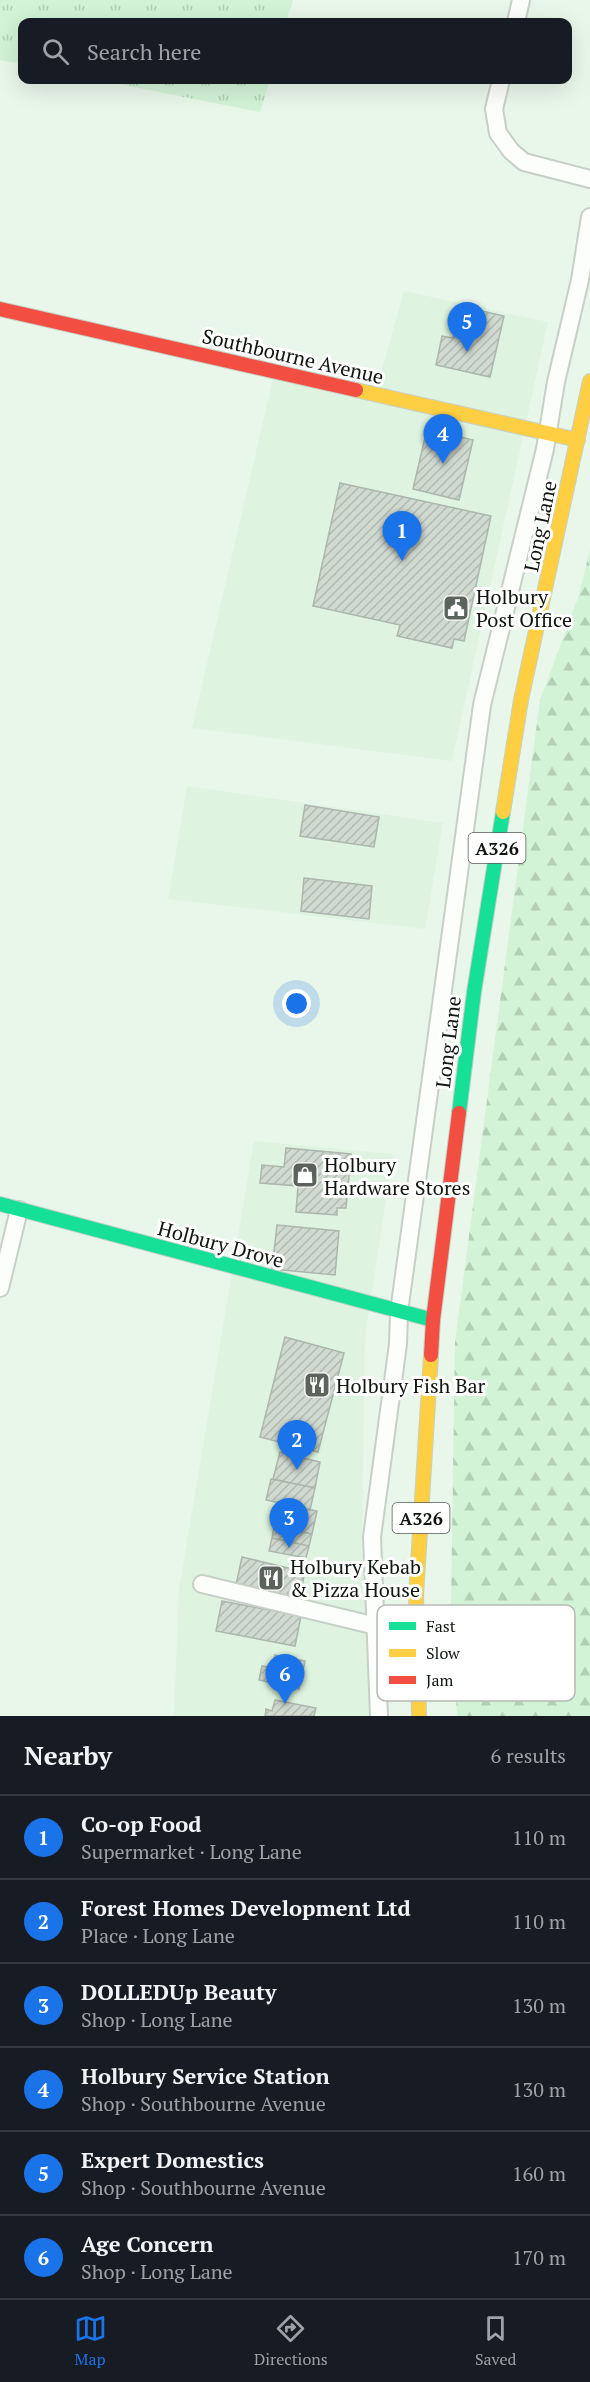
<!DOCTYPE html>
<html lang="en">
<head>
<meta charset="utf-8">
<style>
  :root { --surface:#171b24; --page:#242831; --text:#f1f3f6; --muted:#9ea1a6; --line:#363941; --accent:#1a73e8 }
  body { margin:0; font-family:"PT Serif",serif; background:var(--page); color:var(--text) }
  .you { position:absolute; left:297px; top:1004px; width:21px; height:21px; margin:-15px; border:4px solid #fff; border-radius:50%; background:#1a73e8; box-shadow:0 0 0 9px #1a73e833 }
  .badge { display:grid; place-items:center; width:39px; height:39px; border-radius:50%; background:var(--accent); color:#fff; font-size:20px; font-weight:700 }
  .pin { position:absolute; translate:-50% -50px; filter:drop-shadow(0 2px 3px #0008) }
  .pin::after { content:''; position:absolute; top:32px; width:21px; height:18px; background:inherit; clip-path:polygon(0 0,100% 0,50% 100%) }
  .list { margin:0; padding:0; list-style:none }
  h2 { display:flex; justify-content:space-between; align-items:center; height:78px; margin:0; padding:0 24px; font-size:26px }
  h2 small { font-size:20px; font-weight:400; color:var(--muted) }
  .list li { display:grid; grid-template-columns:39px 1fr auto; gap:18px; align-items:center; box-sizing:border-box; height:84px; padding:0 24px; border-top:2px solid var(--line) }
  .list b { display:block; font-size:22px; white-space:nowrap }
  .list p { margin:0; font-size:20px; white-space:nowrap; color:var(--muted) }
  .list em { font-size:20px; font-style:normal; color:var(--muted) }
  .icon { flex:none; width:33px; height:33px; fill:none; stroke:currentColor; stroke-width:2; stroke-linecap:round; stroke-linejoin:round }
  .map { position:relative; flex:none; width:590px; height:1716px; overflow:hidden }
  .search { position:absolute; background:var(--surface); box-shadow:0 6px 24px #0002; left:18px; right:18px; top:18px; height:66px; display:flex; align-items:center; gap:15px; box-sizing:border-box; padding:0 21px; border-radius:12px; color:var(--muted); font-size:22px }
  .sheet { height:582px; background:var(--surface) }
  nav { display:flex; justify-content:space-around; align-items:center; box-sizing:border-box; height:84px; border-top:2px solid var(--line); background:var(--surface); font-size:16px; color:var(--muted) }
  nav a { display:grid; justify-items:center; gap:3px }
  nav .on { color:var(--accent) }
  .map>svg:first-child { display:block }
</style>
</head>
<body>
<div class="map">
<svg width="590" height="1716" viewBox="0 0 590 1716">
  <defs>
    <pattern id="grass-tufts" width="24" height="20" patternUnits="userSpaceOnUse" patternTransform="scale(1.5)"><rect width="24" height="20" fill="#d2f3d6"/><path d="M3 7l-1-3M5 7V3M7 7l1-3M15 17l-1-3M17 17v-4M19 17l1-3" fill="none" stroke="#b3d0b6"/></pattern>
    <pattern id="forest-firs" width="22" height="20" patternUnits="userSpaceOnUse" patternTransform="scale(1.5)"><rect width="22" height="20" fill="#d2f3d6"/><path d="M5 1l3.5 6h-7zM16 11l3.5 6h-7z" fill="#b3d0b6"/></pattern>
    <pattern id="building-hatch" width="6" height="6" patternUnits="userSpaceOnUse" patternTransform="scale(1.5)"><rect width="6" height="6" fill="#d0dad1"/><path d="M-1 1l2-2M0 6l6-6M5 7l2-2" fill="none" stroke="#b1bab2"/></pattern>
  </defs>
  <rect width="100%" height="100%" fill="#e9f6ea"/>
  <path fill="#def4e0" d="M404,291L548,322L452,761L192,728L275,370L373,401Z
    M187,786L443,823L425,929L168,899Z
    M254,1141L393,1154L365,1337L362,1540L369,1716H174L179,1589Z"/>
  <path fill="url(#grass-tufts)" d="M0,0H293L286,22H22V64L0,60Z
    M99,80H270L260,112Z"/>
  <path fill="url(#forest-firs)" d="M590,550V1716H457L451,1608L455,1342L540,700L578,598Z"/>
  <path fill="url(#building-hatch)" stroke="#acb6ad" stroke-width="1.5" d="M460,306L504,316L490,377L436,365L442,336L453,338Z
    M427,429L473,440L459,500L413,489Z
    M340,483L491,516L464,641L454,639L452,648L397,636L400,625L313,606Z
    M305,805L379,817L374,847L300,836Z
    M304,878L372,886L369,919L301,911Z
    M286,1148L351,1154L346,1208H337V1215L296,1212L298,1186L260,1183L262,1165L284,1167Z
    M277,1225L339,1231L335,1275L272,1269Z
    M285,1337L344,1353L318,1452L260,1437Z
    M280,1452L320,1462L315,1488L273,1479Z
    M271,1479L315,1488L310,1510L266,1500Z
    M279,1503L317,1511L312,1534L274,1526Z
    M274,1526L312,1534L309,1546L272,1538Z
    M272,1538L309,1546L306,1558L269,1551Z
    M242,1557L305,1572L299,1600L236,1585Z
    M222,1601L301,1616L295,1646L216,1631Z
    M275,1655L305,1661L299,1689L259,1680L262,1666L272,1668Z
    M275,1700L316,1708L314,1716H265L266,1709L272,1711Z"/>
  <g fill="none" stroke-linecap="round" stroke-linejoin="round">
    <g stroke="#c6d0c6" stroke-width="20">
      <path id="lane" d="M516,22L521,0
        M501,80L494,109L498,133L511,151L524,162L590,179
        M0,1288L19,1210
        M202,1584L376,1626
        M379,1716L372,1537L398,1344L399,1312L482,705L545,449L556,382L580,280L590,217"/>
    </g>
    <g stroke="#c6d0c6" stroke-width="16">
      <path id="fast" d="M459,1113L474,992L503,812
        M0,1204L433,1320"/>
    </g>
    <g stroke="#c6d0c6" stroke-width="16">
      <path id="slow" d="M356,390L578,440
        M503,812L521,700L590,381
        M419,1716L416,1596L431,1355"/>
    </g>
    <g stroke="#c6d0c6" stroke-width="16">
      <path id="jam" d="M0,309L356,390
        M431,1355L433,1320L459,1113"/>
    </g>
    <use href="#lane" stroke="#fcfefc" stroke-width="16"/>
    <use href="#fast" stroke="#16e098" stroke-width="14"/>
    <use href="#slow" stroke="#ffcf43" stroke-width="14"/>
    <use href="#jam" stroke="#f24e42" stroke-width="14"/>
  </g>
  <defs>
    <g id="civic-square" transform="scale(1.35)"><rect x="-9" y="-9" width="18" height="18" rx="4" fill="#5b645c" stroke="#fff"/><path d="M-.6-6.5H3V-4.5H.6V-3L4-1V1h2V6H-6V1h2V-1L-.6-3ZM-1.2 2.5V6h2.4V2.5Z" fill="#fff"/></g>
    <g id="shop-square" transform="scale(1.35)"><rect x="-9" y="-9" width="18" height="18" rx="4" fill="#5b645c" stroke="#fff"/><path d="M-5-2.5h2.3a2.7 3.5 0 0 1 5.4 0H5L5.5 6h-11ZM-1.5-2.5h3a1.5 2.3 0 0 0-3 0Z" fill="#fff"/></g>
    <g id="restaurant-square" transform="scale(1.35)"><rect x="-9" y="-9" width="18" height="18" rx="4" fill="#5b645c" stroke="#fff"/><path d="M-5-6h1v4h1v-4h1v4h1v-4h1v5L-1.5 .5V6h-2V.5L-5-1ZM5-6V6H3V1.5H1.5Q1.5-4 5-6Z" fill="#fff"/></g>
  </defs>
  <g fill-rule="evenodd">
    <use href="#civic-square" x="456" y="608"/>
    <use href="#shop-square" x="305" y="1175"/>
    <use href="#restaurant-square" x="317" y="1385"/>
    <use href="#restaurant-square" x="271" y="1578"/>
  </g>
  <g text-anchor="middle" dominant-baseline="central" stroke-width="6" stroke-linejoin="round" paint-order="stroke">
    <g fill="#fff" stroke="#565c57" stroke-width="1.5">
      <rect x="468.5" y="833" width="57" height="30" rx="4.5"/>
      <rect x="392.5" y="1503" width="57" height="30" rx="4.5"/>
    </g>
    <g font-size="18" font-weight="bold" fill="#0e160f">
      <text x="497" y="848">A326</text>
      <text x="421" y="1518">A326</text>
    </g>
    <g font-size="20" fill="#0e160f" stroke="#fff">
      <text transform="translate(293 356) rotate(13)">Southbourne Avenue</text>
      <text transform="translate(540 526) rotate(-78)">Long Lane</text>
      <text transform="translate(448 1042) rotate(-83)">Long Lane</text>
      <text transform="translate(221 1244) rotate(15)">Holbury Drove</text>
    </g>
    <g font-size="20" fill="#0e160f" stroke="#fff" text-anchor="start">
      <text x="476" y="596">Holbury<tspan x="476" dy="23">Post Office</tspan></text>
      <text x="324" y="1164">Holbury<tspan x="324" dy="23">Hardware Stores</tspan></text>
      <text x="336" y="1385">Holbury Fish Bar</text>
      <text x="290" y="1566">Holbury Kebab<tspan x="290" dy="23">&amp; Pizza House</tspan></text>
    </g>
  </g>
  <rect x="377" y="1605" width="198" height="96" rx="9" fill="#fff" stroke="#b7b9b7" stroke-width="1.5"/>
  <rect x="389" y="1622" width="27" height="8" fill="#16e098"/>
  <rect x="389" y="1649" width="27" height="8" fill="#ffcf43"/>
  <rect x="389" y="1676" width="27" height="8" fill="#f24e42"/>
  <g font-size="16" fill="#0e160f">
    <text x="426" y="1632">Fast</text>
    <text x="426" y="1659">Slow</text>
    <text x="426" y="1686">Jam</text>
  </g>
</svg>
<div class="you"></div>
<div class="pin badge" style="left:402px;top:561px">1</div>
<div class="pin badge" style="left:297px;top:1470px">2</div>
<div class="pin badge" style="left:289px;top:1548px">3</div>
<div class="pin badge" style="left:443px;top:464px">4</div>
<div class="pin badge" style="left:467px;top:352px">5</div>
<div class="pin badge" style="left:285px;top:1704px">6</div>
<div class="search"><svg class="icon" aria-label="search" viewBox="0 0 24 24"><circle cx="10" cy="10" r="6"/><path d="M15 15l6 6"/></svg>Search here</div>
</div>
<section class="sheet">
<h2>Nearby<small>6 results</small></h2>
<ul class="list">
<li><span class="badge">1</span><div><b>Co-op Food</b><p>Supermarket · Long Lane</p></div><em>110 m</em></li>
<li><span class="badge">2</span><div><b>Forest Homes Development Ltd</b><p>Place · Long Lane</p></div><em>110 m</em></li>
<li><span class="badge">3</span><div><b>DOLLEDUp Beauty</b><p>Shop · Long Lane</p></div><em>130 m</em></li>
<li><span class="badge">4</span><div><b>Holbury Service Station</b><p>Shop · Southbourne Avenue</p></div><em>130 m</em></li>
<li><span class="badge">5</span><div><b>Expert Domestics</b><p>Shop · Southbourne Avenue</p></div><em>160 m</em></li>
<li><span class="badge">6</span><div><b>Age Concern</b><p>Shop · Long Lane</p></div><em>170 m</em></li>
</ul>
</section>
<nav>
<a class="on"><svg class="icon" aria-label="map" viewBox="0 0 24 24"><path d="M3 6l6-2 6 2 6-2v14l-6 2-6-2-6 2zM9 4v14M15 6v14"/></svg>Map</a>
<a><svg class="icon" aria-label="directions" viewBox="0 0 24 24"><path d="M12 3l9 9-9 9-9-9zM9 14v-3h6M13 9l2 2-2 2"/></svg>Directions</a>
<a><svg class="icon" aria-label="saved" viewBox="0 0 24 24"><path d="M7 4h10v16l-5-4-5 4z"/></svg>Saved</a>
</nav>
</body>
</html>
